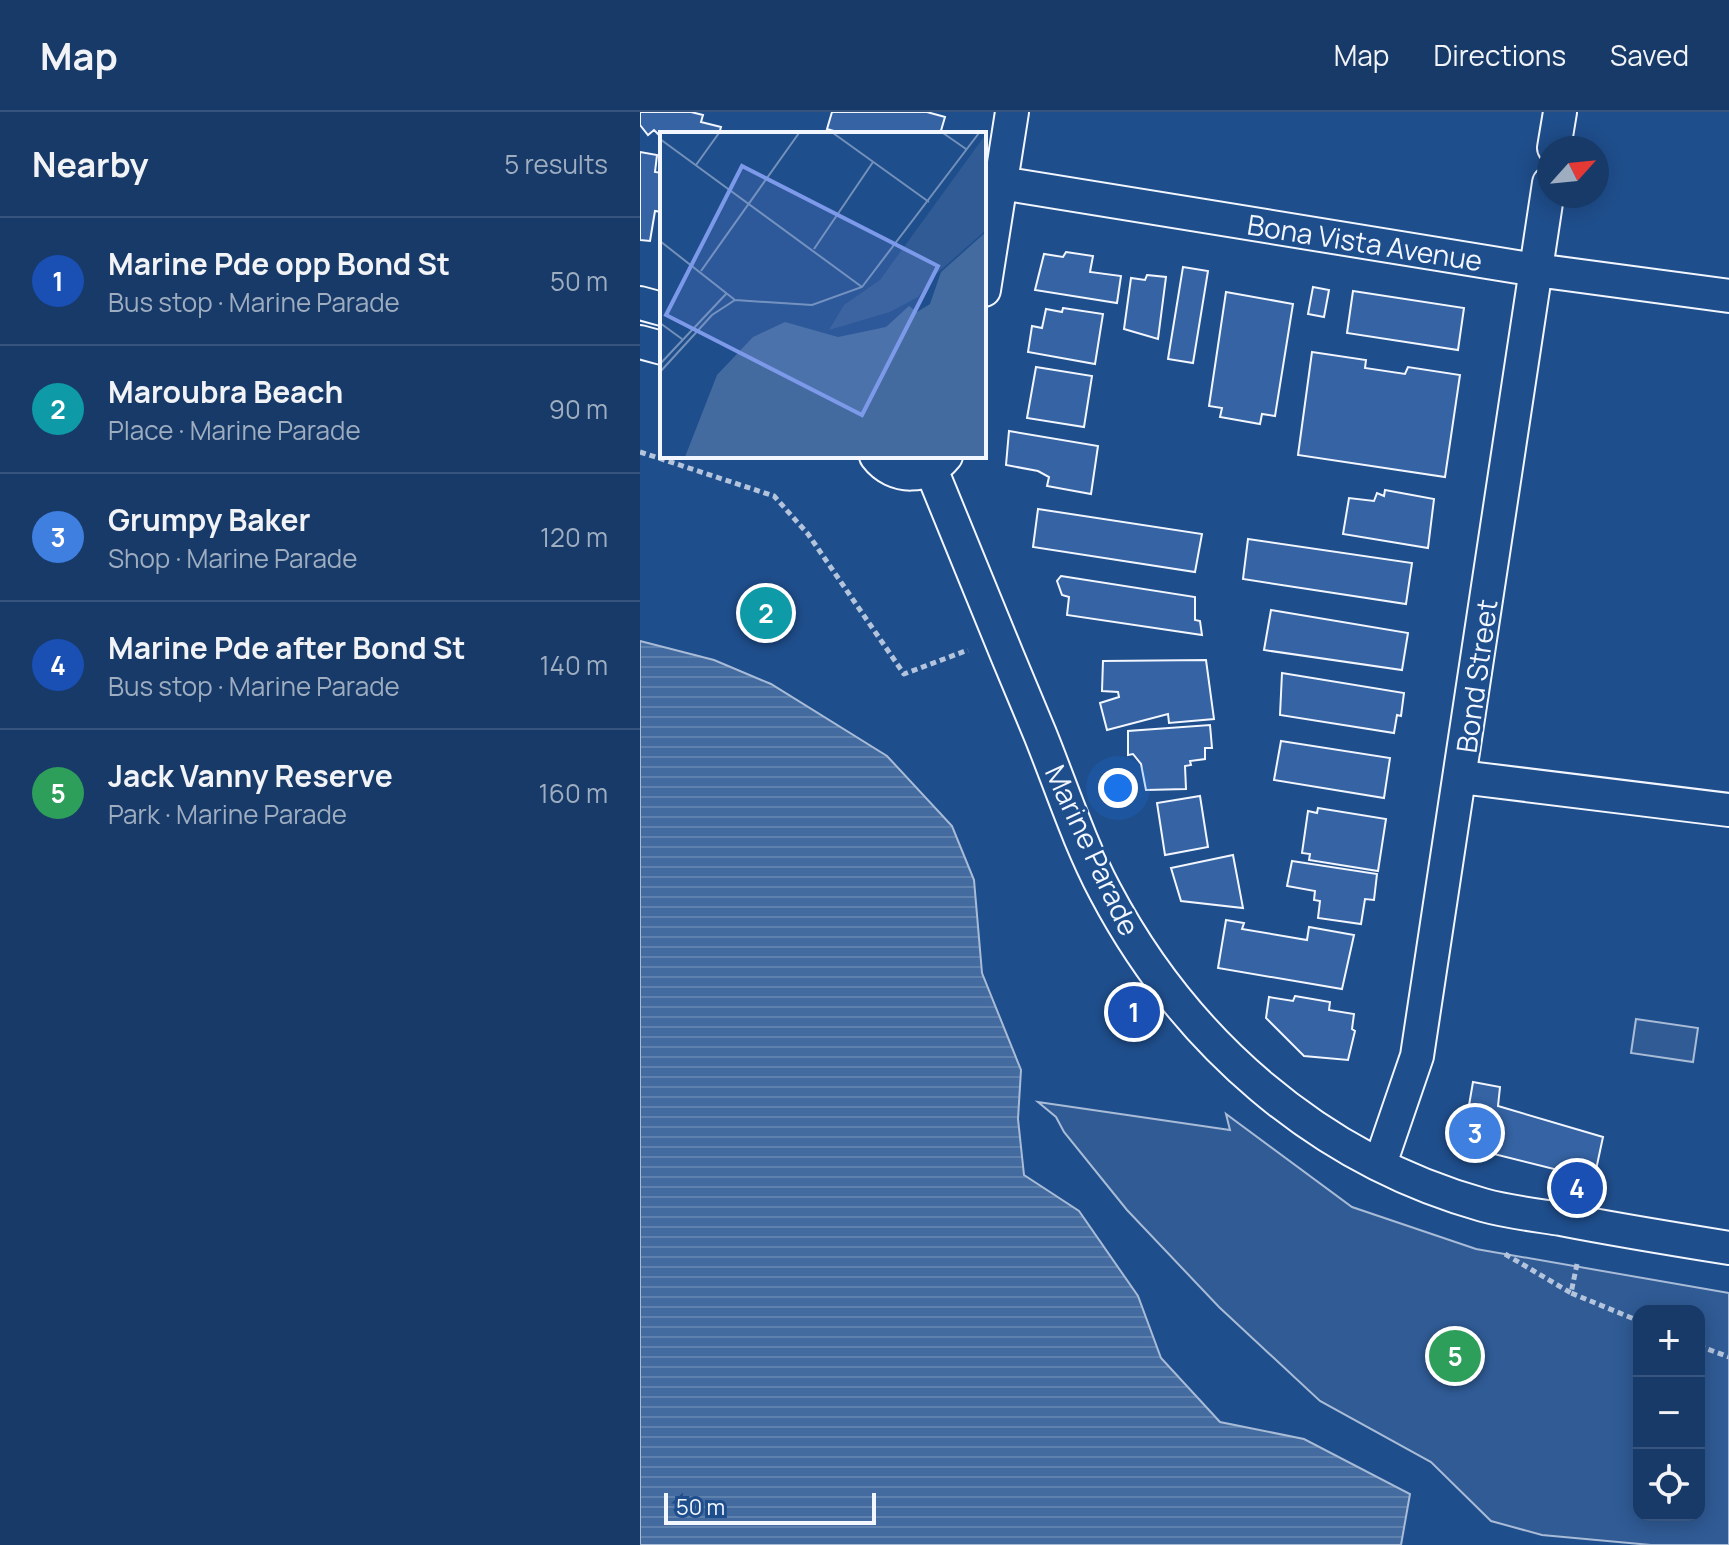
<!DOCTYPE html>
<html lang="en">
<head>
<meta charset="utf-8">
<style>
  :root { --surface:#173a69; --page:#20416f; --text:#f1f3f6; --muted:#9eadc0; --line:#36547d; --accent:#95b2f1 }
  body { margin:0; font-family:Manrope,sans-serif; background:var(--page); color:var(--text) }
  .controls { position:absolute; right:24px; bottom:24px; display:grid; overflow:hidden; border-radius:16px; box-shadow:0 4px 20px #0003 }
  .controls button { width:72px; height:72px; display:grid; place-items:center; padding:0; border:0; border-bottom:2px solid var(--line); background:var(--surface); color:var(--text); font:40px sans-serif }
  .compass { position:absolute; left:897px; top:24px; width:72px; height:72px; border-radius:50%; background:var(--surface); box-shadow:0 4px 20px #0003; rotate:63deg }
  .scale { position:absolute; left:24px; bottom:20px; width:212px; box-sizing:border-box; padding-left:8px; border:4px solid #f2f6ff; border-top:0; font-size:22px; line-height:28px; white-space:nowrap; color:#f2f6ff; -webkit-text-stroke:6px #1f4e8c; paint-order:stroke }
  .you { position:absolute; left:478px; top:676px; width:28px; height:28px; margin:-20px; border:6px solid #fff; border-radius:50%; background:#1a73e8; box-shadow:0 0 0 12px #1a73e833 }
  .badge { display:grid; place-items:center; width:52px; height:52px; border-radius:50%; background:var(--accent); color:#fff; font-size:26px; font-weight:700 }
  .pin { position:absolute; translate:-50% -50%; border:4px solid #fff; box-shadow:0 2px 8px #0006 }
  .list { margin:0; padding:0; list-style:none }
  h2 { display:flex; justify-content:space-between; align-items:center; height:104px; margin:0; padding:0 32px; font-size:34px }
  h2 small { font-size:26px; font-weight:400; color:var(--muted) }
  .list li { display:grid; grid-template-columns:52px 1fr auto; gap:24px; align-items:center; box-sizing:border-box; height:128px; padding:0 32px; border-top:2px solid var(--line) }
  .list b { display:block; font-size:30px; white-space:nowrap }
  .list p { margin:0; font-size:26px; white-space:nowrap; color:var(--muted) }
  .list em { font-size:26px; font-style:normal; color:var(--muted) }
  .icon { flex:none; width:44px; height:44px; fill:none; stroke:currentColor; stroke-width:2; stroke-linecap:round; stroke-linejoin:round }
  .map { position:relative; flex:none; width:1089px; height:1433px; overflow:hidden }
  header { display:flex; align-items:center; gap:48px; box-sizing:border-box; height:112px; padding:0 40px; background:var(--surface); border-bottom:2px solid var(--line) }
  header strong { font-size:38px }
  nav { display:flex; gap:44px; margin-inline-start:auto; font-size:28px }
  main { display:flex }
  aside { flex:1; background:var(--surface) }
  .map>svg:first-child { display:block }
</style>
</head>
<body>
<header>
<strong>Map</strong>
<nav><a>Map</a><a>Directions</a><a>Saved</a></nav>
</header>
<main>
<aside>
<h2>Nearby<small>5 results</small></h2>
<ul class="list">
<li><span class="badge" style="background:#1a4fb4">1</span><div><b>Marine Pde opp Bond St</b><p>Bus stop · Marine Parade</p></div><em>50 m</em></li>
<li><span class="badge" style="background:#0f9aa8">2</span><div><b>Maroubra Beach</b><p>Place · Marine Parade</p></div><em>90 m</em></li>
<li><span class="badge" style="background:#3f7fe0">3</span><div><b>Grumpy Baker</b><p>Shop · Marine Parade</p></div><em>120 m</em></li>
<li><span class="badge" style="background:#1a4fb4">4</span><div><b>Marine Pde after Bond St</b><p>Bus stop · Marine Parade</p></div><em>140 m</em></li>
<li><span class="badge" style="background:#2e9e5b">5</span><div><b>Jack Vanny Reserve</b><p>Park · Marine Parade</p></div><em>160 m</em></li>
</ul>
</aside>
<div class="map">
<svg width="1089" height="1433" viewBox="0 0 1089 1433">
  <defs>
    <pattern id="water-rules" width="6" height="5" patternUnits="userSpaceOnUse" patternTransform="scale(2)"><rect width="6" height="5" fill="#446ba0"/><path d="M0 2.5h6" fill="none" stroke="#5f81ae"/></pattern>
  </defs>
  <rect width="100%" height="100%" fill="#1f4e8c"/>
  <path fill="#305b95" stroke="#a8bbd7" stroke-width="2" fill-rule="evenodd" d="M996,907L1058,916L1053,950L991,941Z
    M398,990L590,1018L586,1002L712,1095L836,1137L1089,1181V1433H1011L902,1423L851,1409L791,1350L680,1289L579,1195L487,1098L424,1020L416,1005ZM999,1199H1059V1403H999Z"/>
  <path fill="url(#water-rules)" stroke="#a8bbd7" stroke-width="2" d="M0,529L74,548L131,572L247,644L312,714L334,768L342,861L381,958L378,1007L384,1063L439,1099L498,1184L521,1246L580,1310L664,1327L770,1382L761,1433H0Z"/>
  <path fill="#3563a3" stroke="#f2f6ff" stroke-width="2" d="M0,0H51L63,3L61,10L81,15L79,22H22V26L14,18L8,23L0,13Z
    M192,0H287L305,5L300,22H204L187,17Z
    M0,40L17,43L15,60L22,61V100L15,99L10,129L0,128Z
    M426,140L453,144L450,160L481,164L477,191L395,178L404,142L423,145Z
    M543,155L568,159L553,251L528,247Z
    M507,163L526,165L518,227L484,217L491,166L505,168Z
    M673,175L689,178L684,205L668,202Z
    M713,179L824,196L818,238L707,221Z
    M586,180L653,192L635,304L622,302L620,312L580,305L582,296L569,294Z
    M423,196L463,202L455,252L388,240L392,214L402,216L406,197L422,200Z
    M672,240L726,248L725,256L765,262L768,255L820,263L805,365L658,343Z
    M396,255L452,264L444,315L387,306Z
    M369,319L458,334L451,382L407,374L409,365L398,359L366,353Z
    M745,378L794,387L788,436L703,422L709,386L734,389L737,381L744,384Z
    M398,397L562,422L555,460L393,435Z
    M608,427L772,451L766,492L603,467Z
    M421,464L555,485V508L560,509L562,523L427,503L429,485L422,483L417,469Z
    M631,498L768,521L762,558L624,538Z
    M566,548L574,607L529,611L528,602L467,618L460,591L479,585L478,580L462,579L463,549Z
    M642,561L764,581L761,604L757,603L754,621L640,603Z
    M570,613L572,636H565V647L550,649L551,653L545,654L546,677L506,678L501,652L493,642L488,643V619Z
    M641,629L750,646L744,686L634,668Z
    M560,684L568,735L525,743L517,691Z
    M678,696L746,707L738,759L669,748L670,742L662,741L668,699L677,701Z
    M593,743L603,796L541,789L531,756Z
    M652,749L737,762L734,788L725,787L721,812L678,806L680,789L674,788L675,779L647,774Z
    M586,808L604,811L602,817L667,828L669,815L714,823L702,877L578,856Z
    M655,884L690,890L689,898L714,902L712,917L715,919L708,948L664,944L626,906L629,885L653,889Z
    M833,970L860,975L858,994L963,1025L954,1067L822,1034Z"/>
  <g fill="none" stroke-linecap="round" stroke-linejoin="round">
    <g stroke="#f2f6ff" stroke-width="36">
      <path id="minor" d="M914,36L920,0
        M361,71L896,158L1089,184
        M344,178L372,0
        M0,191L22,197
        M0,230L22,236
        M236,344C254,368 288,367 306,344
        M291,357C327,446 363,534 400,622C421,674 439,730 465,779C544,929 678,1047 843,1093C868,1100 895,1103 921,1107C977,1118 1033,1127 1089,1136
        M821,665L1089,698
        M740,1052L777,944L909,71"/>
    </g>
    <path stroke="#b3c4dc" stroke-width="5" stroke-dasharray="6 4" stroke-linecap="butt" d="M0,340L134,384L168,422L264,562L328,538
      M865,1142L931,1181
      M937,1152L931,1181L999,1209
      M1059,1234L1089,1245"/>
    <use href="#minor" stroke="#1f4e8c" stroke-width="32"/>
  </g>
  <g text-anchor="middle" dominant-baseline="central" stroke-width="6" stroke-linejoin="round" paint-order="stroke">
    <g font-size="28" fill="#f2f6ff" stroke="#1f4e8c">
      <text transform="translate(725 130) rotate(9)">Bona Vista Avenue</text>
      <text transform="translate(836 564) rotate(-82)">Bond Street</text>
      <text transform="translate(453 738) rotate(65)">Marine Parade</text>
    </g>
  </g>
  <g transform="translate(20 20)">
    <rect width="326" height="326" fill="#1f4e8c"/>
    <path d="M326,2V98L273,145L258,165L230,180L169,198L184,173L220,148Z" fill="#305b95"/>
    <path d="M326,100V325H25L57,243L93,205L125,190L178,205L226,195L249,174L257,180L270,172L281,140Z" fill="#446ba0"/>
    <path fill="none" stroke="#7391ba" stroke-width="2" d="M173,1L269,70M283,1L306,17M0,7L202,155M36,33L59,1M0,109L75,168M154,117L213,30M41,139L139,1M75,168L152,173L202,155L319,1M0,191L22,207M0,232L66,162M0,240L52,183L75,168"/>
    <path fill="#7d9aea" fill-opacity="0.15" stroke="#7d9aea" stroke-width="4" d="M82,34L278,134L202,283L6,183Z"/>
    <rect width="326" height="326" fill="none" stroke="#f2f6ff" stroke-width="4"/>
  </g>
</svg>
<div class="controls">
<button>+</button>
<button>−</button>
<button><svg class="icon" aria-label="locate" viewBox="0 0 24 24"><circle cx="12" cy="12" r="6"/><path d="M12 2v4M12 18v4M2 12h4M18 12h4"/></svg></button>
</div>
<svg class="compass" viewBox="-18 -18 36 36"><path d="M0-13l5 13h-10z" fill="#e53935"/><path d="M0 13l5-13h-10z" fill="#9eadc0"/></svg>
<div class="scale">50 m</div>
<div class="you"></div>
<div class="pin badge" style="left:494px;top:900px;background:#1a4fb4">1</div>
<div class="pin badge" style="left:126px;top:501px;background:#0f9aa8">2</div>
<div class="pin badge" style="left:835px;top:1021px;background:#3f7fe0">3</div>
<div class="pin badge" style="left:937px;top:1076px;background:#1a4fb4">4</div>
<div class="pin badge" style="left:815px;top:1244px;background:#2e9e5b">5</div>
</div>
</main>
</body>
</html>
